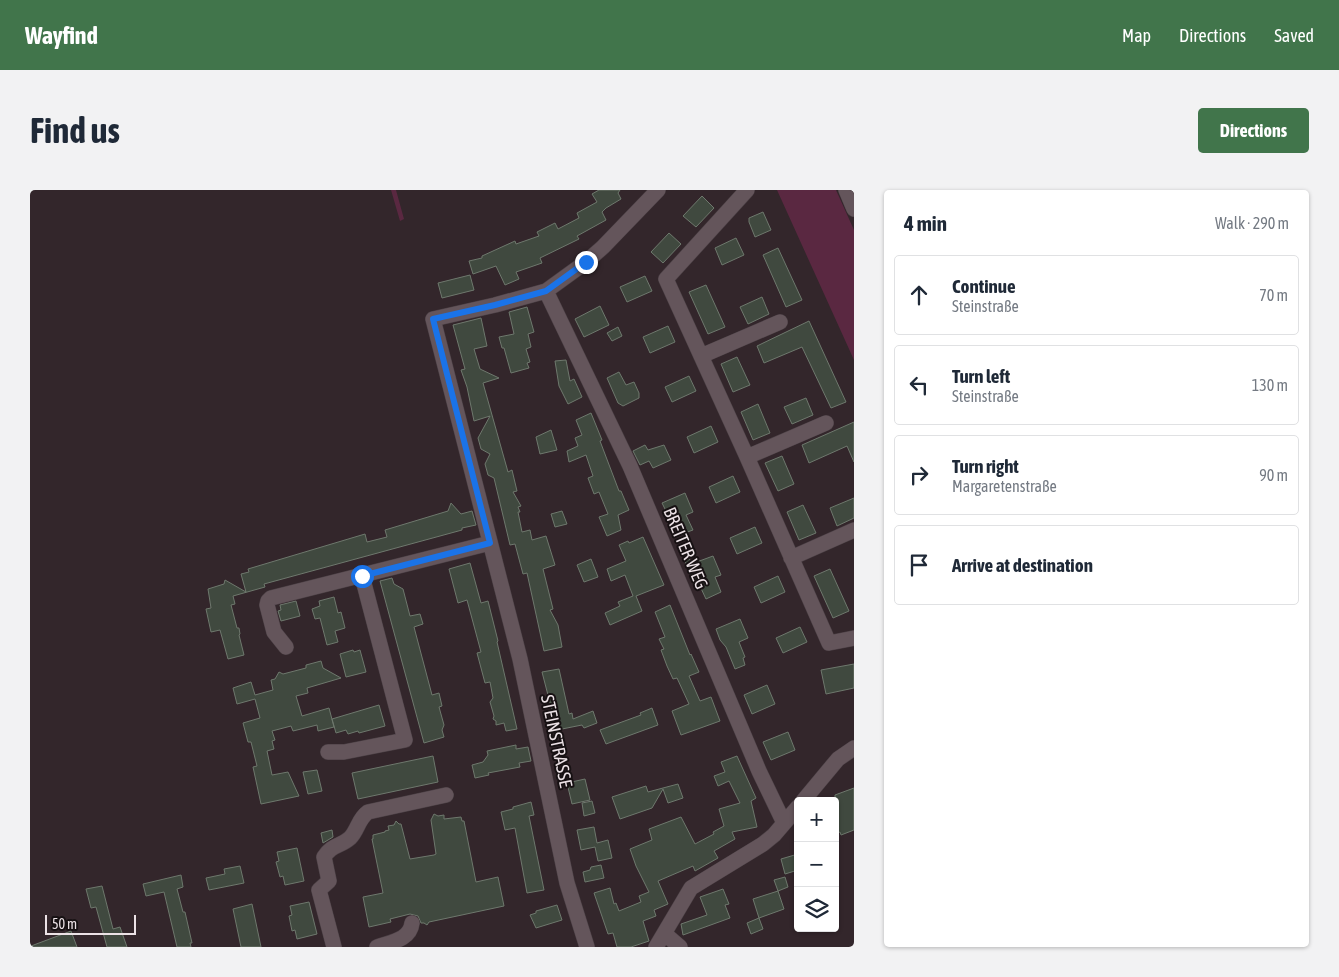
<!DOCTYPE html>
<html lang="en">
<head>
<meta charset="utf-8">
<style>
  :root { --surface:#fff; --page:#f2f2f3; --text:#1f2937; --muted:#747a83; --line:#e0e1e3; --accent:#41754b }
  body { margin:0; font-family:"Asap Condensed",sans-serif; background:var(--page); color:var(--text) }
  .controls { position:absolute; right:15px; bottom:15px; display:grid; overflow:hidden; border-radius:5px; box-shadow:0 1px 4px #0004 }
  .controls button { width:45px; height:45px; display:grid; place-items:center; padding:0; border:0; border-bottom:1px solid var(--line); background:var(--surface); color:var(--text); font:25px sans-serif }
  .scale { position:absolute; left:15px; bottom:12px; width:91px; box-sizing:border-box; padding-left:5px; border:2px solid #ece2e6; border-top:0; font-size:14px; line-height:18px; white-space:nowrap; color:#ece2e6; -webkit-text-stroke:4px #171113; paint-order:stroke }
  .stop { position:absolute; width:15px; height:15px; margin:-11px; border:4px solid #1a73e8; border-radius:50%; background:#fff }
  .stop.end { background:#1a73e8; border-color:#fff; box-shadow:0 1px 5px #0008 }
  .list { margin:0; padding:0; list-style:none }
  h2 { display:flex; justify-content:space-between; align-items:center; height:65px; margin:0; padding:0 20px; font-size:21px }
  h2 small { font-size:16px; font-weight:400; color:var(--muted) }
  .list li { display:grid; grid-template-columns:32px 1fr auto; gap:15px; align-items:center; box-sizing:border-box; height:80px; margin:0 10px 10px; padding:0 10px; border:1px solid var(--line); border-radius:5px }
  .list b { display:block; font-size:19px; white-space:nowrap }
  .list p { margin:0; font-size:16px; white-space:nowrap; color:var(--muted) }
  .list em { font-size:16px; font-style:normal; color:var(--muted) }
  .icon { flex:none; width:28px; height:28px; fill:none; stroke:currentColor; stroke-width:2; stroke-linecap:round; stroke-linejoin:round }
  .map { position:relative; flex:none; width:824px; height:757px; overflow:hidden; border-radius:5px }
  header { display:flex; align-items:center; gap:30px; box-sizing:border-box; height:70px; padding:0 25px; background:var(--accent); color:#fff }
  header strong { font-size:24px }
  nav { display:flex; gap:28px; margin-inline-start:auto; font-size:18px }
  .intro { display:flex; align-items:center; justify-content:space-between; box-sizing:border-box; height:120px; padding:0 30px }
  h1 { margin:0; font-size:35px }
  .button { padding:12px 22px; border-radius:5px; background:var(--accent); color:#fff; font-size:18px; font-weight:700 }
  main { display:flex; gap:30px; padding:0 30px }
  aside { flex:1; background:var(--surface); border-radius:5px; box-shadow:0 1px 4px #0004 }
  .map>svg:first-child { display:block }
</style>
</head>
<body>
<header>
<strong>Wayfind</strong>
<nav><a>Map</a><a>Directions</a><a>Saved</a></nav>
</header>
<div class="intro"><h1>Find us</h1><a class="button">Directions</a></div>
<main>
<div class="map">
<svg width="824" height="757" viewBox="0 0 824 757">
  <rect width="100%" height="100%" fill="#33262b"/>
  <path fill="#5a2841" d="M361,0H366L374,29L370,31Z
    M747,0H806L824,40V170Z"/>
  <path fill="#40493f" stroke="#6e786d" d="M569,0H590L588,3L591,9L576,18L572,22L576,30L547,46L549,49L510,68L512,73L486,82L489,89L475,95L466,76L443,84L439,71L452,68V66L485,51L486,54L509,46L507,42L525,33L528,39L549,28L547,23L567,12L562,4Z
    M672,6L684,18L666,37L653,26Z
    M733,22L741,40L725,47L719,32V28Z
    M639,43L651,54L633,73L621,62Z
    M706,48L714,65L692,75L685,58Z
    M748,58L772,110L756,117L733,65Z
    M440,85L444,100L412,108L408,93Z
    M615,86L622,101L597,112L590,97Z
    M676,95L695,137L678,144L659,102Z
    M732,107L739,124L718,134L710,117Z
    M570,116L579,135L554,147L545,129Z
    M497,117L504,142L498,144L501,157L496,159L500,172L497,173L499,178L481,183L474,158H472L469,147L484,144L479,122Z
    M451,128L457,156L444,159L450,179L469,188L453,193L478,282L482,280L487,301L483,302L491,316L488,317L490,322H488L492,342L500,340L502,350L516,346L525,375L513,379L523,419L520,420L528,435L532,457L514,461L497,383L493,384L485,354L480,355L464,288L458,285L455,274L460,264L451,259L448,248L460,226L444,231L437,197L431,180L435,179L423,135Z
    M779,131L816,212L801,218L772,157L734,173L727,156Z
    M638,136L645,152L620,163L613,147Z
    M588,137L592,146L582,151L577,143Z
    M707,167L720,195L703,202L691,174Z
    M536,170L540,191L544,189L552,207L538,214L529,196L525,171Z
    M589,182L596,195L604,192L609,203V208L593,216L588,213L577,188Z
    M659,186L666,201L642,212L635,197Z
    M776,208L783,225L762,234L754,217Z
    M728,214L740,243L723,250L711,222Z
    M561,223L572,250L570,251L589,301H591L599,320L588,325L591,340L577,346L569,327L578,324L569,302L564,304L558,288L563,286L556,265L539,272L537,261L548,256L545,248L552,245L546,230Z
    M824,232V272L817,256L779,273L772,255Z
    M681,236L688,252L664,263L657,247Z
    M521,240L527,260L510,264L506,247Z
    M615,255L618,260L634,255L641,270L623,278L619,271L610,275L603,261Z
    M752,266L764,294L748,301L735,273Z
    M703,286L710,302L686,313L679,297Z
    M655,303L663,322L656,325L663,340L649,345L643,331L640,332L637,324L633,323L635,319L632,313Z
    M824,308V328L807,336L800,318Z
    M421,313L431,324L442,321L446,335L432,338V340L234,394L235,397L203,406L205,414L201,415L207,438H209L210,444L209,445L214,465L198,469L190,440L181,442L176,419L181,418L178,399L194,394L195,390L216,402L211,384L219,382L218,379L335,344L337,352L357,347L355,340L418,321Z
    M773,315L786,343L769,350L757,322Z
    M532,321L537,334L525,337L521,324Z
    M725,337L732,353L707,364L700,348Z
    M613,347L634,395L606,406L612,421L580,435L575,423L590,416L588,412L603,406L595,385L581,391L577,379L596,371L589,355L598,351L599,353Z
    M652,364L664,373L683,366L691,385L685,387L691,402L676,409L669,394L665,395Z
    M561,369L568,387L554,392L547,375Z
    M440,373L451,413L458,411L468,451L467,452L487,539L476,541L474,533L466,535V531L463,529L464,526L460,512L463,508L460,492L455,493L447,463L451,462L437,410L428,413L419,379Z
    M800,379L819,421L803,428L784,386Z
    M748,386L755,402L731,413L724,397Z
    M362,388L364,394L373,399L380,426L390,424L393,434L384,437L402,505L409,503L412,516L409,517L414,535L412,540L414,547L394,553L350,391Z
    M304,407L308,423L311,422L315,438L305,441L308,452L297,455L290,428L285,429L282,419L290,416L289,411Z
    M266,411L270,426L251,431L248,421L251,420L250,415Z
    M640,415L660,465L661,464L669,482L659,486L670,511L681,507L690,531L651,545L642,521L659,514L647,488L643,489L637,476L631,460L634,459L629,449L635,447L625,422Z
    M710,429L718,448L709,452L715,467L713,468L715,475L705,479L696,457L690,450L686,439Z
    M770,437L777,452L753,463L746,448Z
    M323,460L324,462L330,460L336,482L316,487L310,464Z
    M291,471L293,478L311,488L277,498L278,503L266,506L272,526L299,518L304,537L288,541L287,535L263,541L261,536L242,541L245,550L242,551L244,559L237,561L242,585L258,582L269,606L231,614L223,577L227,576L221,552H218L213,533L230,528L225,509L207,514L203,498L221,492L225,505L243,500L241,490L245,489L249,482L253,484L276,478V475Z
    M824,474V498L796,504L791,480Z
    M529,479L539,524L542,523L543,529L563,521L567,533L554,538L552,535L527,540L512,482Z
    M737,495L745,514L722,524L714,505Z
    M349,515L355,536L329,543L328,541L318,544L316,540L306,543L302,529Z
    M622,518L628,535L576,554L570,540L611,525L610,523Z
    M758,542L765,560L741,570L733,552Z
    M486,555V559L498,557L501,571L489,573L490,577L458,583L459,585L445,588L442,575L453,572L458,565L457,561Z
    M403,566L408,592L328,609L322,583Z
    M707,566L726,608L721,611L727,637L702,642L705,649L684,661L688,668L665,681L663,676L628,691L638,714L624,720L626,726L613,731L619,751L601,757H587L583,743L578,744L564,703L580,698L584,714L586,713L589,721L611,712L609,706L619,702L606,676L600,659L622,650L619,639L651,627L665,654L684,644L683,642L694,636L689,619L710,613L699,591L688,596L684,586L695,582L691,572Z
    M287,580L292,601L278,604L273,582Z
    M555,589L560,610L542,614L537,593Z
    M648,594L653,608L638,613L633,599L622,618L590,629L582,607L616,596L618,602Z
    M824,598V640L811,645L810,642L805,644V605Z
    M562,611L565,623L554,626L552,613Z
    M501,612L504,625L499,626L514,700L497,703L485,638L475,640L471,622L483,619V617Z
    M404,624L408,626L414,625V629L431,627L432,631H434L446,692L468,687L474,716L399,732L397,735L394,733H391L388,726L380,724L360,729L361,732L339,737L333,707L353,703L342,649H343V645L355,642V641L359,640L358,636L364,635L366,631L369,634H371L380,669L404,665L406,664L401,630Z
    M564,637L567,653L578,650L582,668L568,671L565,657L551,660L547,640Z
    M302,640L303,647L293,653L291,643Z
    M267,658L274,691L255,695L253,686L250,687L246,672L249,671L247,662Z
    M768,664V680L755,684L751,669Z
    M571,675L574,688L555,692L553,682L560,680L561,677Z
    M210,676L214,693L179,700L176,688L195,684L194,679Z
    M151,685L153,697L147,699L153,722H155L162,753H160L161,757H147L134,702L116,706L113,694Z
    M755,687L758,697L748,701L754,719L729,728L723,709L748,701L744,690Z
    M72,696L83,739L90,737L97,757H77L66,717L61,718L56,699Z
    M693,699L699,714L695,715L700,728L653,745L651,734L677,725L670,707Z
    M279,712L287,744L267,749L265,740L262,741L259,726L262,725L260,716Z
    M222,714L231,757H211L203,719Z
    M527,715L532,730L506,738L500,725L506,723V721Z
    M729,728L733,739L721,744L717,733Z
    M41,741L47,757H1V756Z"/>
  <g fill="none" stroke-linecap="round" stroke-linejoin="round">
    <g stroke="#4c4146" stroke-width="16">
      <path id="minor" d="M717,0L636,89L717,267L799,453L824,448
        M816,0L824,19
        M516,101L600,276L729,581L754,633
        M671,166L750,132
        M717,267L796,233
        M761,368L824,340
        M256,457L244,442L237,415L238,411L241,408L460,353
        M298,562H314L375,550L332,386
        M773,611L808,569L824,558
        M635,744L650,757
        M304,757L289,700L299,691L294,667C302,654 310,657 320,648C328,640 328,629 338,622L416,605
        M347,757C361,752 380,750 382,733
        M557,757L537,693L490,469L403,129L465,115L516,101L556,72L573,57L628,0
        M626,757L661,698L733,654L744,645L768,617"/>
    </g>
    <use href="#minor" stroke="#64555b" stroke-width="15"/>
  </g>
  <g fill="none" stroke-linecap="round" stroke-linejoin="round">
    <path stroke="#1a73e8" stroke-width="6" d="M332,386L460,353L403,129L465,115L516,101L556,72"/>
  </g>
  <g text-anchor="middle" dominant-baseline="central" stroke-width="4" stroke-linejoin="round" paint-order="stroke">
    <g font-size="18" fill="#ece2e6" stroke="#171113">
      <text transform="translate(656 358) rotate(67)">BREITER WEG</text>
      <text transform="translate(527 551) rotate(78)">STEINSTRASSE</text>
    </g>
  </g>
</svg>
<div class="controls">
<button>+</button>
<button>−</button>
<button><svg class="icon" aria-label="layers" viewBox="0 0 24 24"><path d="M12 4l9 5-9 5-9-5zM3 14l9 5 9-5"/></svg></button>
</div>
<div class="scale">50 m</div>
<div class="stop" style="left:332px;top:386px"></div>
<div class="stop end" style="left:556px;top:72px"></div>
</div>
<aside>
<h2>4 min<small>Walk · 290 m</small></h2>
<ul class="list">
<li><svg class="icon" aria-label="ahead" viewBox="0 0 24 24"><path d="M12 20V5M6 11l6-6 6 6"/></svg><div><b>Continue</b><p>Steinstraße</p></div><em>70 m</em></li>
<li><svg class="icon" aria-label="left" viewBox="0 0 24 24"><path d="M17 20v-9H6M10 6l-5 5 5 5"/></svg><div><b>Turn left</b><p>Steinstraße</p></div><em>130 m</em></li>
<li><svg class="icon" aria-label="right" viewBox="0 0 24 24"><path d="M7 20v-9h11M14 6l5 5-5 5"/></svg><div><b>Turn right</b><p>Margaretenstraße</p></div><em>90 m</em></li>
<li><svg class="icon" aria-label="arrive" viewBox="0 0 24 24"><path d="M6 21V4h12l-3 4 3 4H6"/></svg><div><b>Arrive at destination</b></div></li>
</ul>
</aside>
</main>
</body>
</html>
